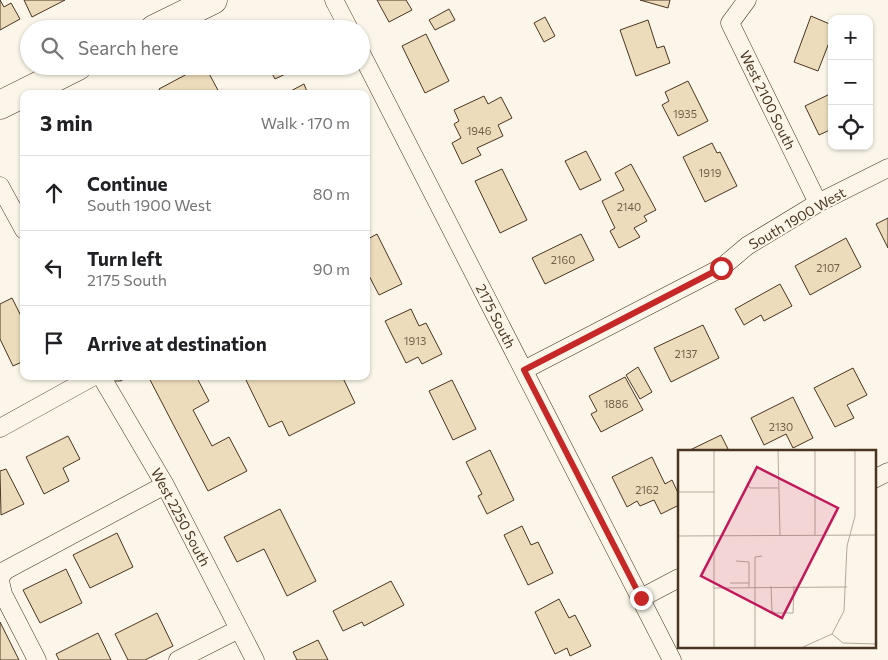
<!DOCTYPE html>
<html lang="en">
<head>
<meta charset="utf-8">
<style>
  :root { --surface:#fff; --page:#f6f6f6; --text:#202124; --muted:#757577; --line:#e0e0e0 }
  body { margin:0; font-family:Commissioner,sans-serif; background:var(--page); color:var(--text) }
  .controls { position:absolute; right:15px; top:15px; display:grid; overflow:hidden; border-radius:10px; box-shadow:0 1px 4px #0004 }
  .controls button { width:45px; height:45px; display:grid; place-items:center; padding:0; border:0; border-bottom:1px solid var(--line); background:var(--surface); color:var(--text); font:25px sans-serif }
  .stop { position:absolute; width:15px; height:15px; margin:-11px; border:4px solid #c62828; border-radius:50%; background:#fff }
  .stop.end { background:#c62828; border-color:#fff; box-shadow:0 1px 5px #0008 }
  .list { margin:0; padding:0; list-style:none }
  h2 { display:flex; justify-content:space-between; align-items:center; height:65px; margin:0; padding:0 20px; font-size:21px }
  h2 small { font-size:16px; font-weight:400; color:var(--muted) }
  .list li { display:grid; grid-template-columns:32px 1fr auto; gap:15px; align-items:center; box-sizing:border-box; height:75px; padding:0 20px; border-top:1px solid var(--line) }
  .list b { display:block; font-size:19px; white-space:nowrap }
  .list p { margin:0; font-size:16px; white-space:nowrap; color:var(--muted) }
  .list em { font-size:16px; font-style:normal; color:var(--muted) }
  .icon { flex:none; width:28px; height:28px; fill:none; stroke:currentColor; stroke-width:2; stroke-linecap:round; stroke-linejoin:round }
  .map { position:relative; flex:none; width:888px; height:660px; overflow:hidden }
  .search { position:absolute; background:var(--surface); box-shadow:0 1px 4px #0004; left:20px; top:20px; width:350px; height:55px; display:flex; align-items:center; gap:12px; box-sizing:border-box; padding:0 18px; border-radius:28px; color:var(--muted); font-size:19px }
  .panel { position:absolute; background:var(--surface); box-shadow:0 1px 4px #0004; left:20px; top:90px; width:350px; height:290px; border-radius:10px }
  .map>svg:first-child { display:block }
</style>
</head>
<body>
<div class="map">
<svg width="888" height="660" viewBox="0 0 888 660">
  <rect width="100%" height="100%" fill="#fbf6e9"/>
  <path fill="#ecdcbc" stroke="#4a3520" d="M0,0L4,7L11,3L20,19L0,30Z
    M24,0H65L32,17Z
    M377,0H406L412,10L389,22Z
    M640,0H670L668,8Z
    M449,9L455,20L435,30L429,20Z
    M811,16L832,25V35L818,71L794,62Z
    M545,17L555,36L544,42L534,23Z
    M648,20L657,48L664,46L670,63L636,76L620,30Z
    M426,34L449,81L425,93L402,46Z
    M202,66H205L220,94H162L159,89Z
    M268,66H297L298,68L275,79Z
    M688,81L708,121L678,136L662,105L669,101L665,92Z
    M304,84L308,94H285Z
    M832,93V129L819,135L805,106Z
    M484,96L488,104L501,97L512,118L498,125L503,136L477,148L481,155L462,164L452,143L461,138L454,124L459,121L454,110Z
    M712,143L717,153L720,152L737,186L705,202L683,157Z
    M586,151L601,180L580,190L565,161Z
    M631,164L656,210L644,216L647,221L634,228L640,237L619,248L610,231L615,228L602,201L624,190L615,173Z
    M502,169L527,220L500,233L475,181Z
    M888,218V248L876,224Z
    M377,234L402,284L379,295L366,270V240Z
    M581,234L594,260L545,284L532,258Z
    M846,238L861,267L810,295L795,266Z
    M780,284L792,306L764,321L761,315L744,325L735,309Z
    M12,298L24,322V361L13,366L0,339V304Z
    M411,309L419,326L426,323L442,354L422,364L418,357L406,363L385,321Z
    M703,325L719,358L671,382L654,348Z
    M638,367L652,392L640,399L626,375Z
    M853,368L867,395L847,405L854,418L835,427L814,388Z
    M148,376H196L209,401L193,410L212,446L229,437L247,471L208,491Z
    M244,376H342L355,403L289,436L282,421L269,427Z
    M625,377L643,410L601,432L591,414L597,411L589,396Z
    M452,380L476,429L453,440L429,391Z
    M793,397L813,438L793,448L786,434L764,445L751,418Z
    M721,435L729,451H688Z
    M68,436L80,459L63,468L69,481L44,494L26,457Z
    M490,450L514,500L487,514L478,496L482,494L466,462Z
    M652,457L665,484L672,480L679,495V505L661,514L654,500L640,506L637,501L627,507L612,477Z
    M6,469L24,504L1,515L0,471Z
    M280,509L316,581L287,596L264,549L237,562L224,537Z
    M522,526L531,545L538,542L553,573L528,585L504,535Z
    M117,533L133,567L90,588L73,555Z
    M66,569L82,603L40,623L23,590Z
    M391,581L404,605L364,626L362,622L343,631L333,611Z
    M559,599L569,618L575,615L591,646L570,656L567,648L555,654L535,612Z
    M157,613L173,646L145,660H128L115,634Z
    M0,622L19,660H0Z
    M98,633L111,660H59L56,654Z
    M318,640L328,660H297L293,652Z"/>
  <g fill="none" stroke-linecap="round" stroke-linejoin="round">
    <g stroke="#4a3520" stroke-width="11">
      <path id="service" d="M112,376H119"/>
    </g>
    <g stroke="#4a3520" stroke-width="19">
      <path id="minor" d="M334,0L349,29
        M747,0L730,23L818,203
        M361,53L672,660
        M0,186L24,230
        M524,370L721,268L747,246L818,203L888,168
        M101,376L165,485L255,660
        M0,428L94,376
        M874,479L888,472
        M0,577L6,570L165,485
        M0,581L3,594L37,660
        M641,598L679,578
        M178,660L239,629"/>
    </g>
    <g stroke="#4a3520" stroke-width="29">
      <path id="primary" d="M154,29L213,0
        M0,105L78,66"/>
    </g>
    <use href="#service" stroke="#fbf6e9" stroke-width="9"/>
    <use href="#minor" stroke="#fbf6e9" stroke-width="18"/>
    <use href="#primary" stroke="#fbf6e9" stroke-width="28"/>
  </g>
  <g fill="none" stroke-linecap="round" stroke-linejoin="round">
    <path stroke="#c62828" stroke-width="6" d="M641,598L524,370L721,268"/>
  </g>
  <g text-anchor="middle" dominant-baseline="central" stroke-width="4" stroke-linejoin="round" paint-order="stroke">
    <g font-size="11" fill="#725f47">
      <text x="685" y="113">1935</text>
      <text x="479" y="130">1946</text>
      <text x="710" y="172">1919</text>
      <text x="629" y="206">2140</text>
      <text x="563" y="259">2160</text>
      <text x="828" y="267">2107</text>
      <text x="415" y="340">1913</text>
      <text x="686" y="353">2137</text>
      <text x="616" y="403">1886</text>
      <text x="781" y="426">2130</text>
      <text x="647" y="489">2162</text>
    </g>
    <g font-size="14" fill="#4a3520" stroke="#fbf6e9">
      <text transform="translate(768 100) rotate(64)">West 2100 South</text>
      <text transform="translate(797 218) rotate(-30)">South 1900 West</text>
      <text transform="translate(496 316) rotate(63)">2175 South</text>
      <text transform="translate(181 517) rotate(62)">West 2250 South</text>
    </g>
  </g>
  <g transform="translate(678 450)">
    <rect width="198" height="198" fill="#fbf6e9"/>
    <path fill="none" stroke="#b4a999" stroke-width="1" d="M100,0L102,85M69,33L72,38H100M0,42H36M137,85V0M0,86L198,85M58,111L71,112V137M52,133H71M93,136L94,161L97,163H115L116,136M36,138L169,137M154,184L165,193L198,194M36,197V0M77,197V107L84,106M125,197L154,184L166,161L169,96L177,66V0"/>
    <path fill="#c2185b" fill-opacity="0.15" stroke="#c2185b" stroke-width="2.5" d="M79,17L160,58L104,168L23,126Z"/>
    <rect width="198" height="198" fill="none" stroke="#4a3520" stroke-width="2.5"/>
  </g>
</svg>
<div class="controls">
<button>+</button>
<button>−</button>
<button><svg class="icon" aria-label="locate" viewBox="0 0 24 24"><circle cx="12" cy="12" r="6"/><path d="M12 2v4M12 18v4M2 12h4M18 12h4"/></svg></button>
</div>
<div class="stop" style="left:721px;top:268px"></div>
<div class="stop end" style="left:641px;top:598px"></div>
<div class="search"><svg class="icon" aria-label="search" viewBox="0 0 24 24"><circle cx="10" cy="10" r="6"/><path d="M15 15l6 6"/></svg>Search here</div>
<section class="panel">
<h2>3 min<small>Walk · 170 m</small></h2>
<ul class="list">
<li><svg class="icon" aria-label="ahead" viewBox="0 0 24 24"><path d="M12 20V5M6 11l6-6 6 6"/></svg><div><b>Continue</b><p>South 1900 West</p></div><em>80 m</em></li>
<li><svg class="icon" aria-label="left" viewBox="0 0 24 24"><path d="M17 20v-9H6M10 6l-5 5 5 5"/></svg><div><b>Turn left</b><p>2175 South</p></div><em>90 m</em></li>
<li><svg class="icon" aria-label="arrive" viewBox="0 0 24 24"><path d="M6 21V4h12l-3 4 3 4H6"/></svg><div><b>Arrive at destination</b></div></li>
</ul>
</section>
</div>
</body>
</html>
